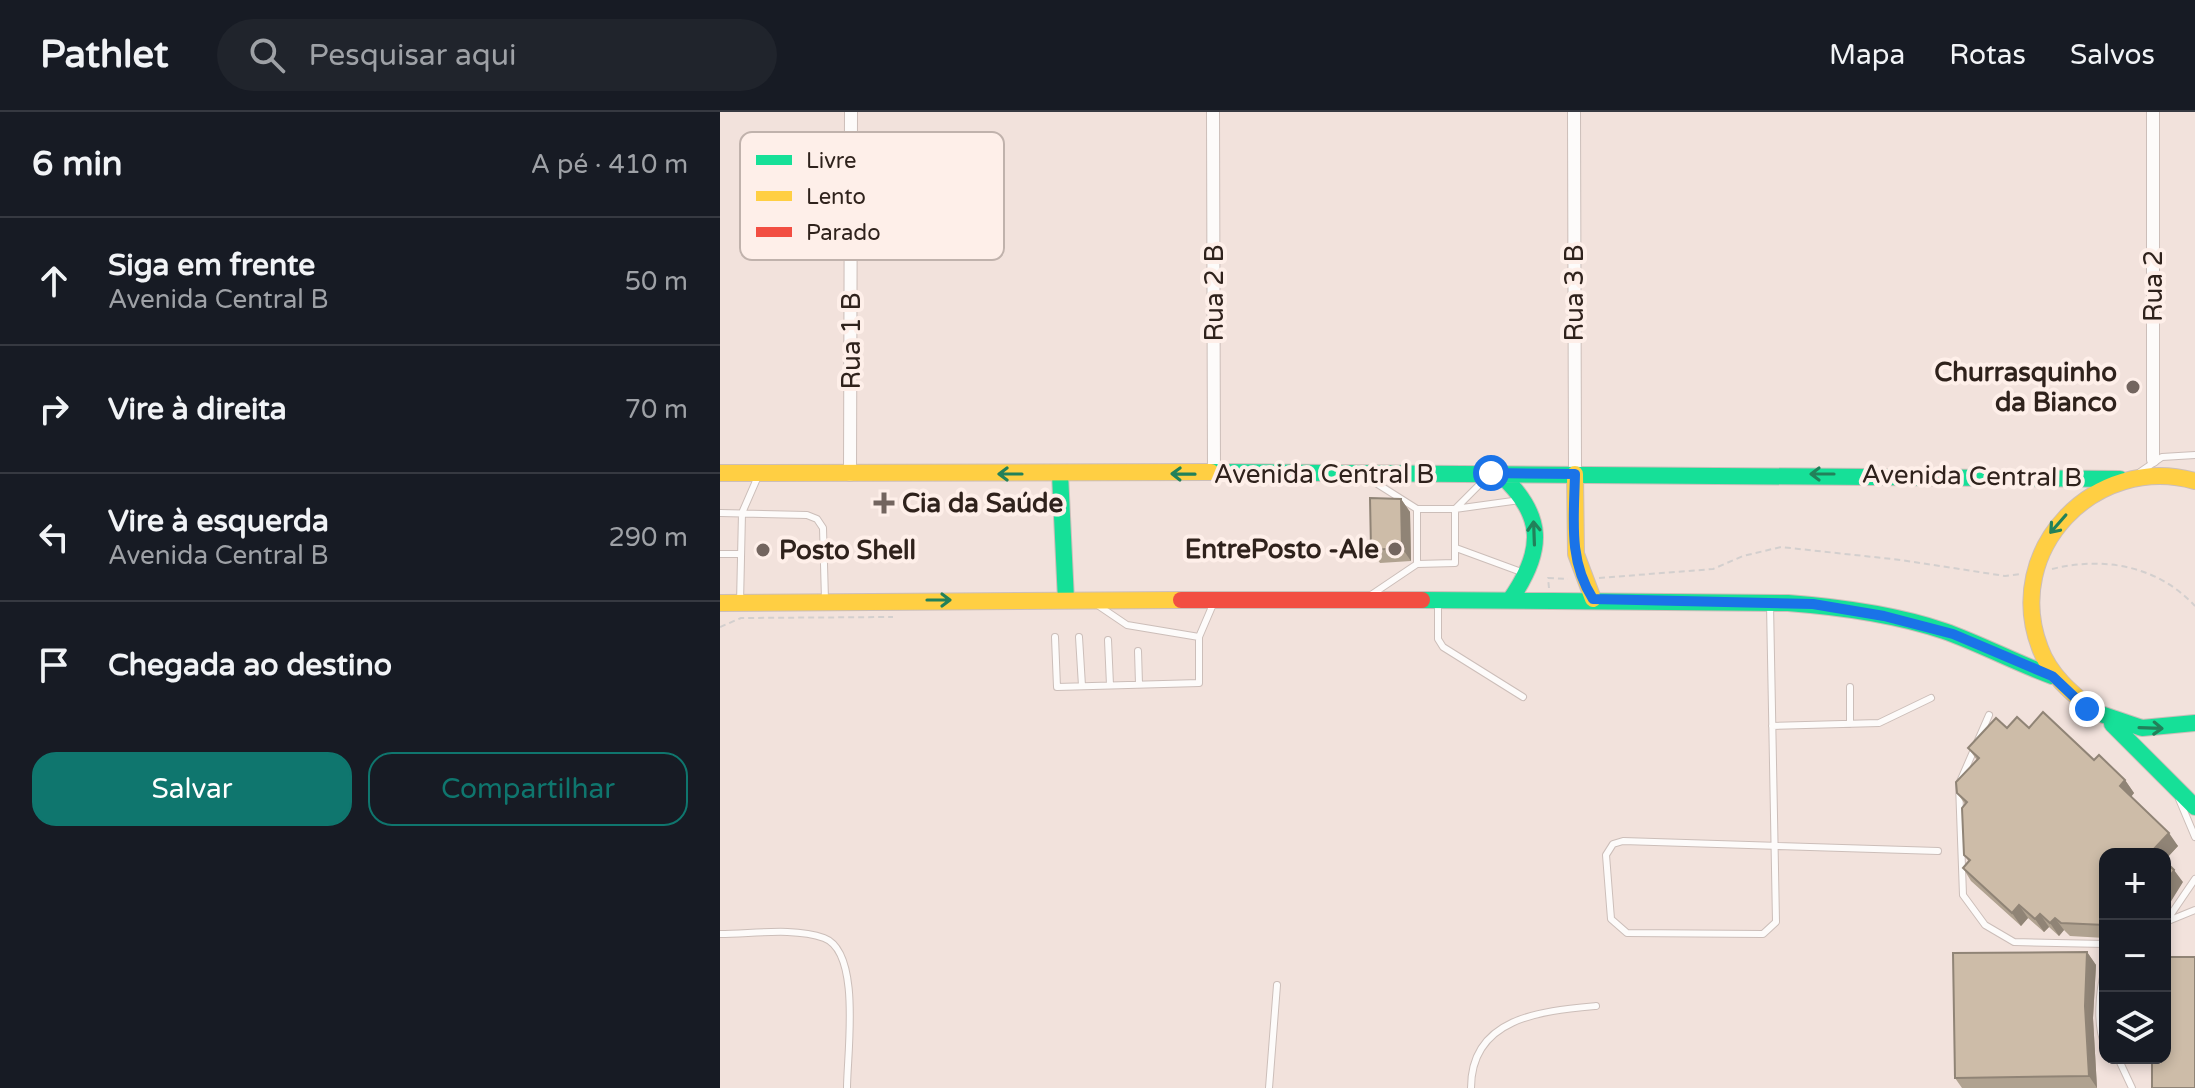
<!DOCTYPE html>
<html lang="pt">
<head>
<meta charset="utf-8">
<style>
  :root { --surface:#171b24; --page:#20242c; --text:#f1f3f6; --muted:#9ea1a6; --line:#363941; --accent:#0f766e }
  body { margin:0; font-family:"Varela Round",sans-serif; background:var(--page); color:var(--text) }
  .controls { position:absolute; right:24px; bottom:24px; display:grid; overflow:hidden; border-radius:16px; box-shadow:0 4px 12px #0003 }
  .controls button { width:72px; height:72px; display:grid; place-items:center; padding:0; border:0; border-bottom:2px solid var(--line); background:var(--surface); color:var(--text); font:40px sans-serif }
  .stop { position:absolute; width:24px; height:24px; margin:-18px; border:6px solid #1a73e8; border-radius:50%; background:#fff }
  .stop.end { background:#1a73e8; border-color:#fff; box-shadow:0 2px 8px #0008 }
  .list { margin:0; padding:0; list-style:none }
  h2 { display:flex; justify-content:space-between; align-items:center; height:104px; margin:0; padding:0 32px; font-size:34px }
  h2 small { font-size:26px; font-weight:400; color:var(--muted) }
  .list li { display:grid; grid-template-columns:52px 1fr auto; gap:24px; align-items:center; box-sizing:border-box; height:128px; padding:0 32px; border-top:2px solid var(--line) }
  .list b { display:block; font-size:30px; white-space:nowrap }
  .list p { margin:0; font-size:26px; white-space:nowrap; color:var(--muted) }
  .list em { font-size:26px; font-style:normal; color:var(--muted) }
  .actions { display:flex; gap:16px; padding:24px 32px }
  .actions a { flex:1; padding:18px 0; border:2px solid var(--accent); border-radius:24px; text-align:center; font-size:28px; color:var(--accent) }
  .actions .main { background:var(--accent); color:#fff }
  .icon { flex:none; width:44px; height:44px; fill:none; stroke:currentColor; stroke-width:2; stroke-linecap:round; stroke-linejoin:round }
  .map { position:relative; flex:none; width:1475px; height:976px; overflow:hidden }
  header { display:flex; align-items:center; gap:48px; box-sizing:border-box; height:112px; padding:0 40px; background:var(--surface); border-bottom:2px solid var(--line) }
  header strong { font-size:38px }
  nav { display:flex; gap:44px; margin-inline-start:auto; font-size:28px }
  .search { width:560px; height:72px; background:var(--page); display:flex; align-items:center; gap:20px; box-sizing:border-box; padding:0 28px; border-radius:44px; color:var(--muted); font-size:30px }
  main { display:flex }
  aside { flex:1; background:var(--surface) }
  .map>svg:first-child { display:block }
</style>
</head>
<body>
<header>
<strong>Pathlet</strong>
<div class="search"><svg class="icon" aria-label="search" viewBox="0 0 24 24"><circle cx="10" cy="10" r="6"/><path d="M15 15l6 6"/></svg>Pesquisar aqui</div>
<nav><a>Mapa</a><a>Rotas</a><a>Salvos</a></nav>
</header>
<main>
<aside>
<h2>6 min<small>A pé · 410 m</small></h2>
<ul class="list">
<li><svg class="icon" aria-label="ahead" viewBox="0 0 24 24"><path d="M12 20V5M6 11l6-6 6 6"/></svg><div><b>Siga em frente</b><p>Avenida Central B</p></div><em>50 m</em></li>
<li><svg class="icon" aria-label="right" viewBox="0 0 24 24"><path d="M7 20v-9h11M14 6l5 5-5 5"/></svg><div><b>Vire à direita</b></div><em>70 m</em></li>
<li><svg class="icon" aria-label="left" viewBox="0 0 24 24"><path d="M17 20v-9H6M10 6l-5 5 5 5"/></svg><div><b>Vire à esquerda</b><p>Avenida Central B</p></div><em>290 m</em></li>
<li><svg class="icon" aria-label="arrive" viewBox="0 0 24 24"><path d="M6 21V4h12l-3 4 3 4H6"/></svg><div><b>Chegada ao destino</b></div></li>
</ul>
<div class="actions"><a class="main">Salvar</a><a>Compartilhar</a></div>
</aside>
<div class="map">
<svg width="1475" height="976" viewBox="0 0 1475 976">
  <rect width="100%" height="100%" fill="#f2e2dc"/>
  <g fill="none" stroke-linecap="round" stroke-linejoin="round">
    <g stroke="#ccbeb9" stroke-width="8">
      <path id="lane" d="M1420,360L1442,345L1475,343
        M648,366L697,397V452L651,483
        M697,397H735L800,388
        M0,401L87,403L97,407L103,416L105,488
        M736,436L804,461
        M0,442H21
        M697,452L735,451V397L769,363
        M20,491L22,401L39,362
        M376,492L407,513L479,525L494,490
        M718,492V527L723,535L803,585
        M1050,492C1052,598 1054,704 1056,810L1043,822L907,821L891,807L886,743L893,732L903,729L1218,739
        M335,525L337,575L479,571V525
        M359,525L362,574
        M388,528L390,573
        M418,539L419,572
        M1130,575V612
        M1269,603L1239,672L1243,783L1265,813L1294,830L1385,832
        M1052,614L1159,611L1211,586
        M1459,687L1475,725
        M1448,809L1475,798
        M1445,811L1475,767
        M0,822C32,822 74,815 104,826C142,840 127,942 127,976
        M1385,858C1379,878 1376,914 1385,933
        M1398,946L1412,976
        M549,976L557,873
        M751,976C751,905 822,899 876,894"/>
    </g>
    <g stroke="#ccbeb9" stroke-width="14">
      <path id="street" d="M493,0L494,362
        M854,0L855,362
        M1433,0V348
        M130,363L131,0"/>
    </g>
    <g stroke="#ccbeb9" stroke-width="18">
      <path id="fast" d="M491,360L1400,367
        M779,361C825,403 825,438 790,488
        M340,362L346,488
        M702,488L1068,491C1121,495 1174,502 1224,519C1261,532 1296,551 1332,564
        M1375,600L1422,616L1475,611
        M1392,612L1475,695"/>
    </g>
    <g stroke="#ccbeb9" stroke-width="18">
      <path id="slow" d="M0,361L491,360
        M855,362L856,442L873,487
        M0,491L461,488
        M1375,600C1353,582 1330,564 1320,536C1282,437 1376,341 1475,369"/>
    </g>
    <g stroke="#ccbeb9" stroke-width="18">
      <path id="jam" d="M461,488H702"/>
    </g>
    <path stroke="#d3cfce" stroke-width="2" stroke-dasharray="6 4" stroke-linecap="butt" d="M1332,457C1384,444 1438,454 1475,494
      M879,466L993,457L1023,444L1061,435L1181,448L1285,464L1302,462
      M829,476L828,466L848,467
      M0,515L21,506L173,505"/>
    <use href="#lane" stroke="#fdfbfa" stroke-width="6"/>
    <use href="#street" stroke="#fdfbfa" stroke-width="12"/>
    <use href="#fast" stroke="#16e098" stroke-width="16"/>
    <use href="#slow" stroke="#ffcf43" stroke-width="16"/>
    <use href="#jam" stroke="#f24e42" stroke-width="16"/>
  </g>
  <path fill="#b0a290" d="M681,387L690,400L691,449L660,451L651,438Z
    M1287,616H1309L1374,648L1405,668L1414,681L1411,685L1458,734L1445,748V742H1385V826L1350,824L1344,818L1339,824L1329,815L1324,820L1308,806L1301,814L1251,769L1243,756L1249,750L1244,743L1245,692L1237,681L1257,648L1248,636Z
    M1367,840L1376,853L1373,906L1377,976H1242L1235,966Z"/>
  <path fill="#908476" d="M681,387L690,400L691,449L682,436Z
    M1405,668L1414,681L1409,687L1400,674Z
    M1449,721L1458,734L1445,748V742H1436L1433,738Z
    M1454,758L1463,770L1445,799V772Z
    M1299,793L1308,806L1301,814L1292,801Z
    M1320,802L1329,815L1324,820L1315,807Z
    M1335,806L1344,818L1339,824L1330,811Z
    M1367,840L1376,853L1373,906L1377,976L1369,964L1365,894Z"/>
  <path fill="#cdbca8" stroke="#908476" stroke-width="2" d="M650,386L681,387L682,436L651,438Z
    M1323,600L1374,648L1379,643L1405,668L1400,674L1449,721L1433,738L1438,742H1385V813L1341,811L1335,806L1330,811L1320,802L1315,807L1299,793L1292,801L1243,756L1250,748L1244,743L1242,696L1247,690L1237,681L1236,670L1259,646L1248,636L1276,606L1287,616L1297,605L1309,616Z
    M1445,749L1454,758L1445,772Z
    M1367,840L1365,894L1369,964L1235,966L1233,841Z
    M1445,845H1475V976H1432V946H1445Z"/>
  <defs><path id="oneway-shaft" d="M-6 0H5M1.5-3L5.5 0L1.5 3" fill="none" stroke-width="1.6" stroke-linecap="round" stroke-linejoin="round" transform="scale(2)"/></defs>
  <g stroke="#22815a">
    <use href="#oneway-shaft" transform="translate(290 362) rotate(180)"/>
    <use href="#oneway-shaft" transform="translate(463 362) rotate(-179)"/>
    <use href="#oneway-shaft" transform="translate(1102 362) rotate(-180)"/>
    <use href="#oneway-shaft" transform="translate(1338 412) rotate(131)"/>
    <use href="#oneway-shaft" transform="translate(814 421) rotate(-92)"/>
    <use href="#oneway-shaft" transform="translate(219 488)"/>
    <use href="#oneway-shaft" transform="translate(1431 616) rotate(2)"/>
  </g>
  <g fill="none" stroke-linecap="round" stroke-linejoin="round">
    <path stroke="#1a73e8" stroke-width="10" d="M771,361L855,362C854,407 848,448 873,487L1093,492L1164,504L1233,522L1332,564L1367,597"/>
  </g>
  <g fill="#73655f" stroke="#feefe9" stroke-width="3">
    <circle cx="1413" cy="275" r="8"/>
    <path d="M160 379h8v8h8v8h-8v8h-8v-8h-8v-8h8z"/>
    <circle cx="675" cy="437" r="8"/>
    <circle cx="43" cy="438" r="8"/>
  </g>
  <g text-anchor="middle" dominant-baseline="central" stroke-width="8" stroke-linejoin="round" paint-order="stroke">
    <g font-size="26" fill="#2f221c" stroke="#feefe9">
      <text transform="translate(1433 174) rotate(-90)">Rua 2</text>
      <text transform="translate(494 181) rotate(-90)">Rua 2 B</text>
      <text transform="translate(854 181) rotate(-90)">Rua 3 B</text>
      <text transform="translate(131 229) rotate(-90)">Rua 1 B</text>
      <text x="604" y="362">Avenida Central B</text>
      <text transform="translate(1252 364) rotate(1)">Avenida Central B</text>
    </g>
    <g font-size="26" font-weight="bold" fill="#2f221c" stroke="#feefe9" text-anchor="end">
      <text x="1397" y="260">Churrasquinho<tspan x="1397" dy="30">da Bianco</tspan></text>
      <text x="182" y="391" text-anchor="start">Cia da Saúde</text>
      <text x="659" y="437">EntrePosto -Ale</text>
      <text x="59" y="438" text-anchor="start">Posto Shell</text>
    </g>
  </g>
  <rect x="20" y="20" width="264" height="128" rx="12" fill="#feefe9" stroke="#c0b2ac" stroke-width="2"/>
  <rect x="36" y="43" width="36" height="10" fill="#16e098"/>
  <rect x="36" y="79" width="36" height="10" fill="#ffcf43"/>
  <rect x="36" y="115" width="36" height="10" fill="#f24e42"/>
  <g font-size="22" fill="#2f221c">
    <text x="86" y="56">Livre</text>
    <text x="86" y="92">Lento</text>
    <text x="86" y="128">Parado</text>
  </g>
</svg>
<div class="controls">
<button>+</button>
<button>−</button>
<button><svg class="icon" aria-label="layers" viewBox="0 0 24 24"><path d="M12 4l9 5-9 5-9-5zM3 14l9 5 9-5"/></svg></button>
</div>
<div class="stop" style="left:771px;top:361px"></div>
<div class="stop end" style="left:1367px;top:597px"></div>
</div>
</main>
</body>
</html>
